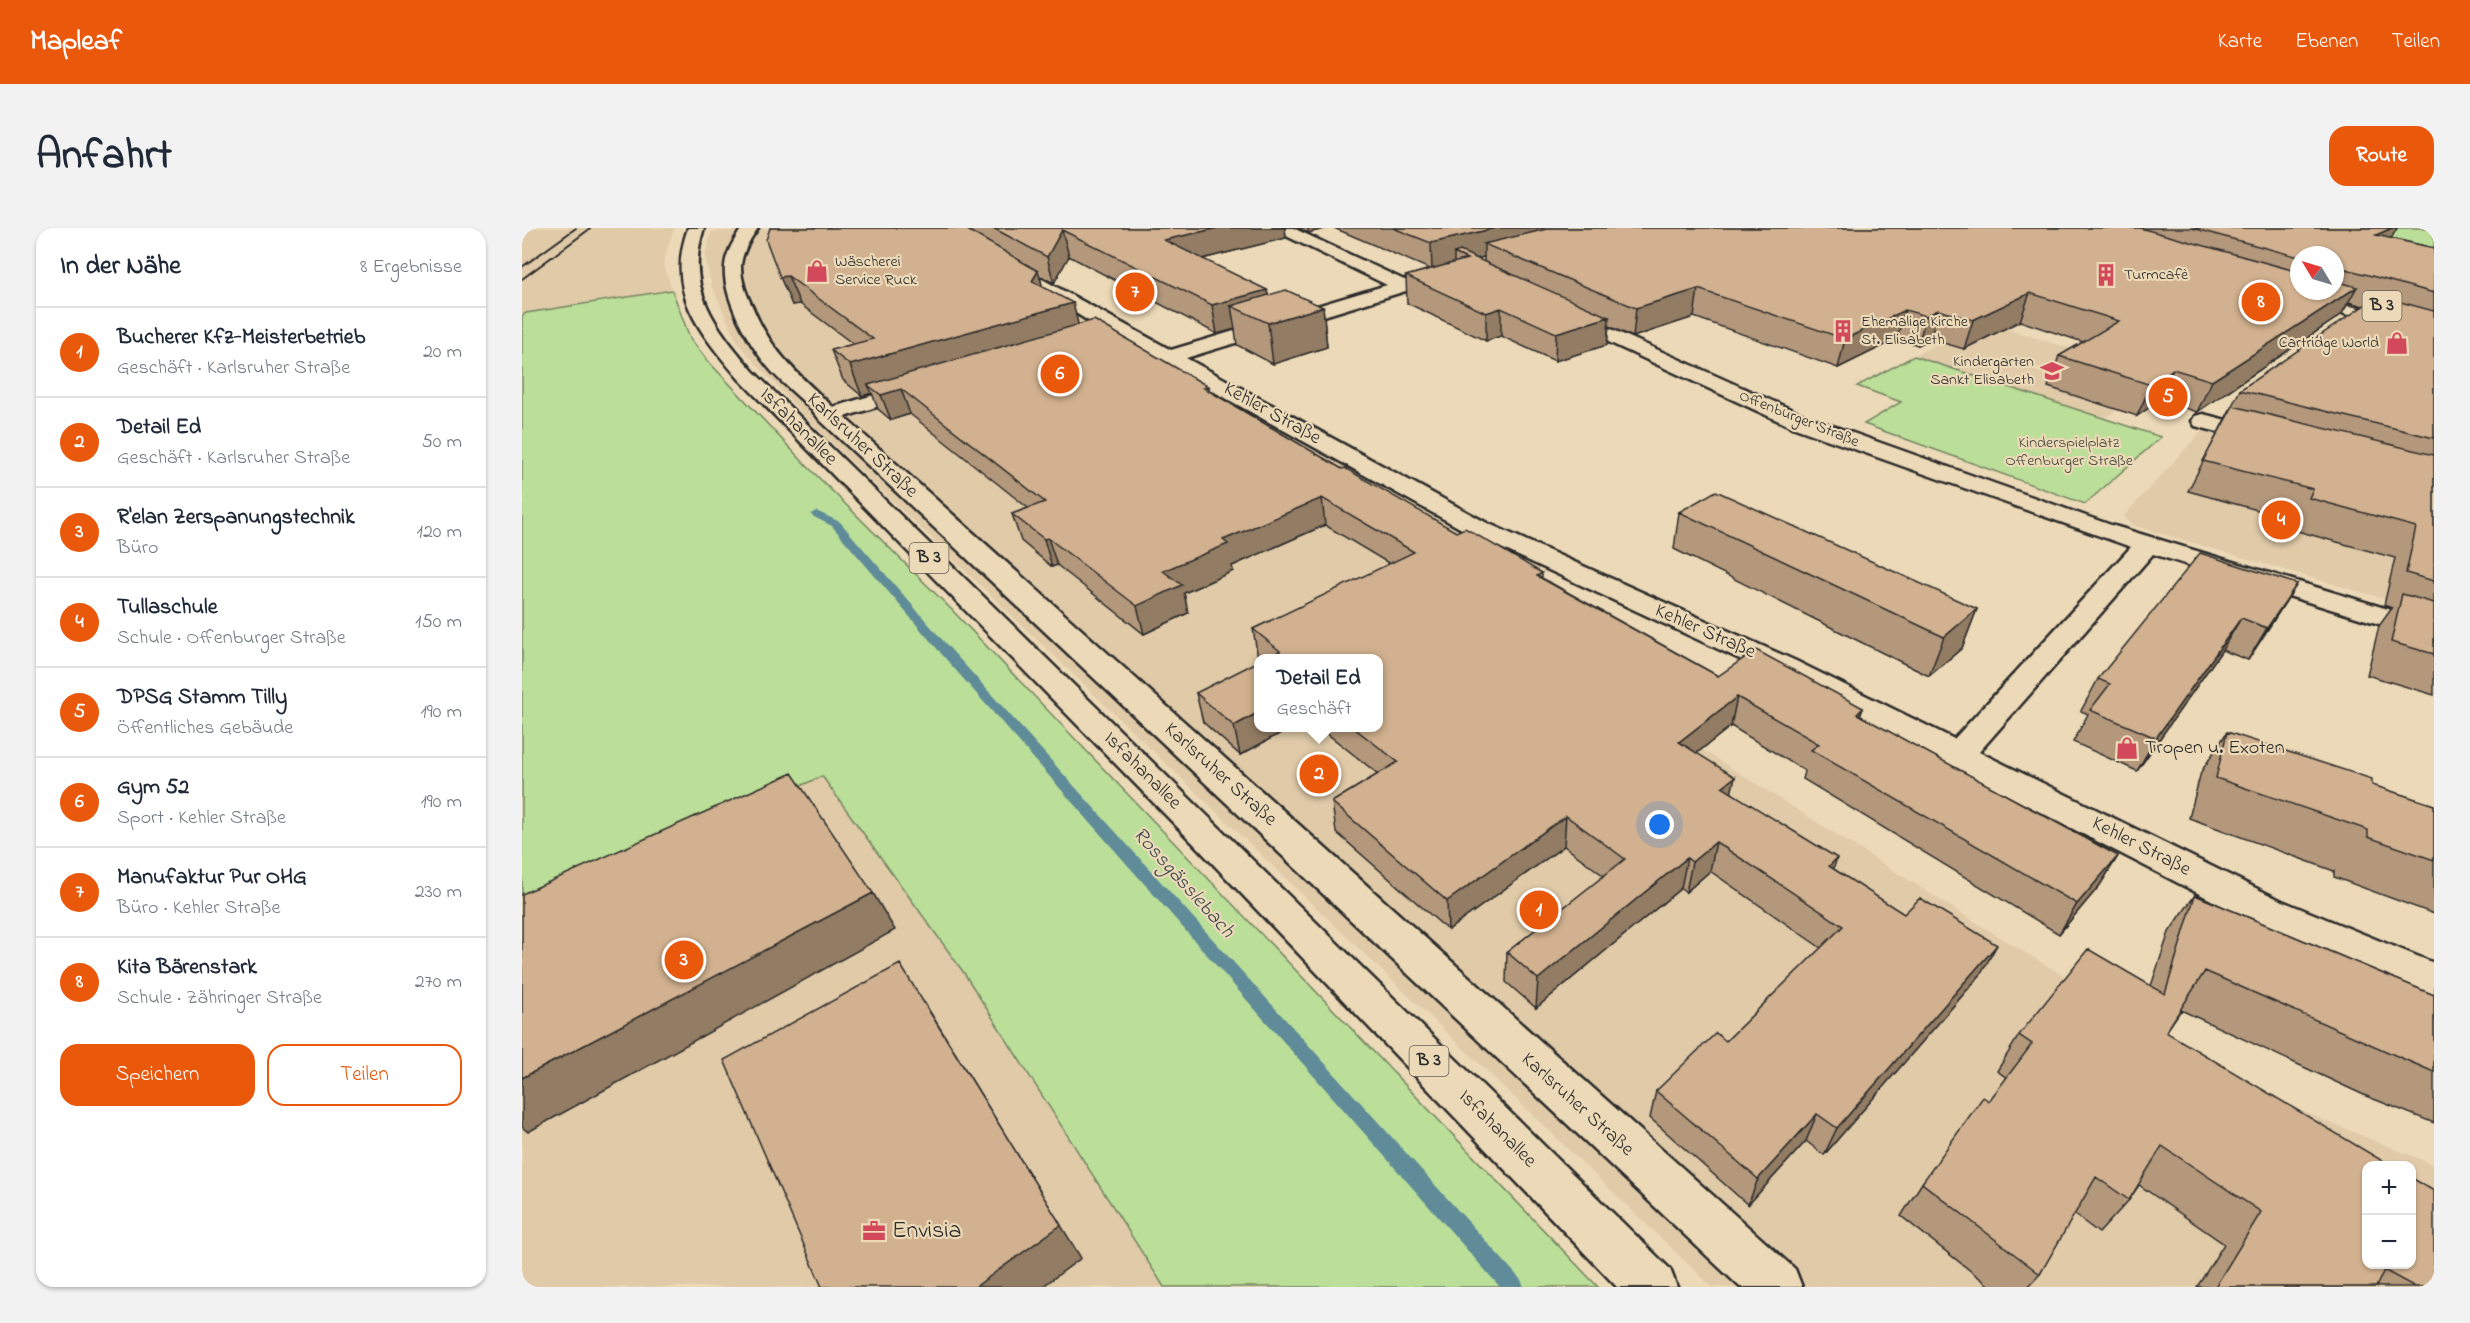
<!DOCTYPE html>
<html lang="de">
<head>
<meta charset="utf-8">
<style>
  :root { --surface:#fff; --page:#f2f2f3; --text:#1f2937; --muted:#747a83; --line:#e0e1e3; --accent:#ea580c }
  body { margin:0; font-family:"Indie Flower",sans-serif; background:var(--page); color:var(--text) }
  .controls { position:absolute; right:18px; bottom:18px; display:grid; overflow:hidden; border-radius:12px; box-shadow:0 2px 4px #0004 }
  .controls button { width:54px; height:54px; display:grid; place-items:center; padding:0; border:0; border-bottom:2px solid var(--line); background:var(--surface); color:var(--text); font:30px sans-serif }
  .compass { position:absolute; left:1768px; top:18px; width:54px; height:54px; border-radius:50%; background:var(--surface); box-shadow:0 2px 4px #0004; rotate:308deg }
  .you { position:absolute; left:1138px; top:597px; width:21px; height:21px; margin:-15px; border:4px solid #fff; border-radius:50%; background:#1a73e8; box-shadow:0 0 0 9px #1a73e833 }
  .badge { display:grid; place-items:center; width:39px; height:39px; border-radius:50%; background:var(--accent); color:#fff; font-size:20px; font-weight:700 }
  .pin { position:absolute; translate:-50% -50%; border:3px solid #fff; box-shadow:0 2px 6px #0006 }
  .popup { position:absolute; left:732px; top:426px; width:129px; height:78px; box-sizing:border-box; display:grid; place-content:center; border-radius:12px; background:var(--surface); filter:drop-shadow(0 2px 4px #0005); font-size:20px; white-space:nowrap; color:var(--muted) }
  .popup b { font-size:22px; color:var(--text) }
  .popup::after { content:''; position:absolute; left:50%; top:100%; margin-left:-12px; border:12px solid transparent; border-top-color:var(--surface) }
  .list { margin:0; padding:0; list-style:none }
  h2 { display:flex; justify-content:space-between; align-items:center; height:78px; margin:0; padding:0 24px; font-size:26px }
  h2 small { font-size:20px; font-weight:400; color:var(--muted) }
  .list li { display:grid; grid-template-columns:39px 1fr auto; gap:18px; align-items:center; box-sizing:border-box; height:90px; padding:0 24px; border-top:2px solid var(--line) }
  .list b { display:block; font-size:22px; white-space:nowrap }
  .list p { margin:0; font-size:20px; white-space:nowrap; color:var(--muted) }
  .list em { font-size:20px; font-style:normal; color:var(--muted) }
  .actions { display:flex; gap:12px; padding:18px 24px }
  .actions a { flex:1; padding:14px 0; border:2px solid var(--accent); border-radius:18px; text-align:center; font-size:21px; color:var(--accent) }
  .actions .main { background:var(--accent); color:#fff }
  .map { position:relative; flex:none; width:1912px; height:1059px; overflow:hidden; border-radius:18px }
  header { display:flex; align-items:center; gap:36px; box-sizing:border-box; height:84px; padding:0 30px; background:var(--accent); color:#fff }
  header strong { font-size:28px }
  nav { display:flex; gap:33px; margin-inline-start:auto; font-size:21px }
  .intro { display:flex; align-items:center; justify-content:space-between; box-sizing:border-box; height:144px; padding:0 36px }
  h1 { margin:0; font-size:42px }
  .button { padding:15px 27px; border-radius:18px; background:var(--accent); color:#fff; font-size:21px; font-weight:700 }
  main { display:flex; gap:36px; padding:0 36px }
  aside { flex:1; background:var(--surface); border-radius:18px; box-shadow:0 2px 4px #0004 }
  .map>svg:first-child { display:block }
</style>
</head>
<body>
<header>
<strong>Mapleaf</strong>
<nav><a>Karte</a><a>Ebenen</a><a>Teilen</a></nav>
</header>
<div class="intro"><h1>Anfahrt</h1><a class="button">Route</a></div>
<main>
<aside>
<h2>In der Nähe<small>8 Ergebnisse</small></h2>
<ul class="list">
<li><span class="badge">1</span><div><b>Bucherer Kfz-Meisterbetrieb</b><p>Geschäft · Karlsruher Straße</p></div><em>20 m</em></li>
<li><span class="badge">2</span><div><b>Detail Ed</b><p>Geschäft · Karlsruher Straße</p></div><em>50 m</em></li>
<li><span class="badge">3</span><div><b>R'elan Zerspanungstechnik</b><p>Büro</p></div><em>120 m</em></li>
<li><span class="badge">4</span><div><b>Tullaschule</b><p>Schule · Offenburger Straße</p></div><em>150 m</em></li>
<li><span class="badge">5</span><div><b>DPSG Stamm Tilly</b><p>Öffentliches Gebäude</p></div><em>190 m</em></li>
<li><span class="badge">6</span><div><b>Gym 52</b><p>Sport · Kehler Straße</p></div><em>190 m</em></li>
<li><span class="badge">7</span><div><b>Manufaktur Pur OHG</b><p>Büro · Kehler Straße</p></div><em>230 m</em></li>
<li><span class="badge">8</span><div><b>Kita Bärenstark</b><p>Schule · Zähringer Straße</p></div><em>270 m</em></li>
</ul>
<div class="actions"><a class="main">Speichern</a><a>Teilen</a></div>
</aside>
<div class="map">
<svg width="1912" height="1059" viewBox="0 0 1912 1059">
  <rect width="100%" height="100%" fill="#ecd9b7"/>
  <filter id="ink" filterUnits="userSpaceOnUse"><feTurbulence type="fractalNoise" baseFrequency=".0167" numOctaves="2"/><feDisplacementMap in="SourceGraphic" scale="12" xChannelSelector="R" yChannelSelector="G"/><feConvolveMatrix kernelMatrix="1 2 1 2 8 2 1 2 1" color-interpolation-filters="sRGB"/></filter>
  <g filter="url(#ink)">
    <path fill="#e0caa8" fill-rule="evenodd" d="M0,0H152L141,35L150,62L4,85L0,88Z
      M270,0H564L481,37L635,133L940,305L1117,482L1461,699L1733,864L1912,937V1059H1190L288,194L217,117L190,59L183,30L189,4ZM737,430H857V500H737ZM1844,938H1890V1036H1844Z
      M1458,93L1672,158L1648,175L1637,172L1615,188L1596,181L1582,190L1392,128Z
      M1681,202L1912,265L1894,380L1610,297L1602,288Z
      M300,548L442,745L642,1059H0V687Z"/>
    <path fill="#bbde98" stroke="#738462" stroke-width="1.5" d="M1797,0H1912V24Z
      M150,62L168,110L185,132L283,236L429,381L1076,1059H642L442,745L300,548L0,687V88L4,85Z
      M1392,128L1639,209L1563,276L1342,196L1379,174L1335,158Z"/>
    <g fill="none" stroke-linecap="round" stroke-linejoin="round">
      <path fill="#5f8c98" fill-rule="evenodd" d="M294,283L318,294L431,424L999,1052L1002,1059H978L423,430L310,298L290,288L289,286Z"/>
      <g stroke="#2b2b2b" stroke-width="5">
        <path id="minor" d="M220,0H236C228,11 220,24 219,38C219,53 224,65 230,78C249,124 276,146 311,179L389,156L396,154L403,156L406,160L403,164L322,189L1273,1041L1280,1059H1218L298,192C284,172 261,158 246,139C226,115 200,69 203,38C204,24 213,11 220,0Z
          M751,0H771L882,52L927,39L935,44L933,48L664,130L965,295L1274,433L1432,511L1609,319L1270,199L1039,92L1036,88L1039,84H1051L1286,189L1589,297L1912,395V413L1631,326L1457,524L1760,673L1912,735V770L1734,695L1252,447L947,305L586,105L505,55L508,51H520L649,122L865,57L754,3Z
          M1681,186L1750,204L1753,209L1750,214L1742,216L1673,198L1670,193L1673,188Z"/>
      </g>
      <g stroke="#2b2b2b" stroke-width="5">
        <path id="primary" d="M1782,63L1912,100V112L1775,72L1772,68L1775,64Z"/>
      </g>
      <g stroke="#2b2b2b" stroke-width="5">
        <path id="trunk" d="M166,0H182C162,60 193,99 231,143L1148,1041L1155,1059H1095L672,616L217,151C177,104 143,64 166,0Z"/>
      </g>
      <use href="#minor" fill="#ecd9b7" fill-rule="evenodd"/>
      <use href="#primary" fill="#ecd9b7" fill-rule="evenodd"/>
      <use href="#trunk" fill="#ecd9b7" fill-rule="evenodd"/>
      <path stroke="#2b2b2b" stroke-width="1.5" d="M1778,63L1853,84"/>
      <path stroke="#2b2b2b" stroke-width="2" d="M0,39L54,0
        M0,51L69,0"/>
    </g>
    <path fill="#b4987b" stroke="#2b2b2b" stroke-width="1.5" fill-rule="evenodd" d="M248,0H763L764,10L680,31L745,62L746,67L801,79L805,119L751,136L715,117L713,101L695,106L547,28L532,55L518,48L520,58L556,96L687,159V163L820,241L934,304L1020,345V350L1196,448L1341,480L1338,488L1596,628L1578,657L1537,706L1281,551L1283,543L1209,498L1175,525L1210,565L1312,641L1459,746L1302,927L1284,913L1226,977L1128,890L1134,863L1204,813L1299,720L1188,643L1164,664L1159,660L1014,780L984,754L985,724L1082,648L1042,618L926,702L814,604L810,574L856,546L798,500H857V430H736L731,401L868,336L803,297L710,338L711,343L662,365L666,385L622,406L535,337L530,339L499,313L490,286L506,280L388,186L369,192L356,181L350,165L340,168L321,152L309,122L331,116L278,76L270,77Z
      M776,0H806L786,5Z
      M812,0H1875L1869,10L1912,20V467L1845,447L1857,398L1870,380L1862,377L1873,330L1768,301L1772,292L1666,263L1718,162L1842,78L1827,74L1819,87L1675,184L1638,172L1615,188L1526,159L1537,128L1561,114L1498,93L1442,121L1408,111L1396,117L1375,111L1316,140L1172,89L1111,109L1087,98L1085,117L1033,133L979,108L964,113L885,75L884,48L908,41ZM1777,27H1813V63H1777ZM962,29V34L954,31Z
      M1157,284L1455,381L1440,420L1407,448L1152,321Z
      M1775,356L1726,432L1700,422L1615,543L1551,514L1566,486L1559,483L1576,451Z
      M674,465L737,500H768L718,527L681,494Z
      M1705,504L1850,557L1912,577V686L1812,649V643L1667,590L1679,544Z
      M1673,667L1912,767V895L1844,868L1659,782L1644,804L1912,1059H1675L1702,1016L1617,957L1607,972L1577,1005L1552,986L1518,1046L1506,1059H1469L1379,988L1400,955L1467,873L1485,850L1475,843L1497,807L1629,758L1647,704Z"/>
    <path fill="#927c64" stroke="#2b2b2b" stroke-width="1.5" d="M696,0H763L764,10L647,39L642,12Z
      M786,0H806L786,5Z
      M974,0H1075L962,16V29L945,33V31L932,25V36L910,42L909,15Z
      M1870,0H1875L1862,23L1854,7Z
      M540,2L547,28L532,55L525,29Z
      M516,43L524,70L510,53Z
      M266,48L278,76L270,77L258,49Z
      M1835,59L1819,87L1675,184L1690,153Z
      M1176,61L1172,89L1111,109L1114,80Z
      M745,62L749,90L709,78L713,101L695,106L690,77Z
      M1508,65L1498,93L1442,121L1451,92Z
      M551,75L558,104L346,157L350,165L340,168L328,137Z
      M801,79L805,119L751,136L746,95Z
      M979,80V108L964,113V85Z
      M1383,82L1375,111L1316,140L1323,111Z
      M1416,82L1408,111L1396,117L1404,88Z
      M1087,89L1085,117L1033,133L1034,105Z
      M1651,141L1638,172L1615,188L1629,157Z
      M379,161L388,186L369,192L359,167Z
      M800,270L803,297L710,338L711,343L662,365L666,385L622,406L615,378L641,343L701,312Z
      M526,310L535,337L530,339L522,311Z
      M1775,356L1755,387L1726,432L1745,400Z
      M1455,381L1440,420L1407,448L1422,409Z
      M1719,390L1700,422L1615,543L1634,510Z
      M1215,469L1209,498L1152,543L1157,514Z
      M1341,480L1331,509L1335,486Z
      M737,484V500H768L718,527L712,498Z
      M1213,549L1206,579L1200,559Z
      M1044,588L1042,618L926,702L925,673Z
      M1194,614L1188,643L1164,664L1170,634Z
      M1596,628L1578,657L1537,706L1555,676Z
      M1165,630L1159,660L1014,780L1016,751Z
      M1315,630L1305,660L1307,638Z
      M351,665L373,702L6,904L0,899V850Z
      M1475,717L1459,746L1302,927L1315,900Z
      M402,774L559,1030L520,1059H453Z
      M1295,886L1284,913L1226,977L1236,951Z"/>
    <path fill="#d1b18f" stroke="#2b2b2b" stroke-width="1.5" d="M248,0H442L516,43L510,53L551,75L328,137L309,122L351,111L266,48L258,49L244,12Z
      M471,0H696L642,12L745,62L690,77L540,2L525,29Z
      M871,0H974L909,15Z
      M1029,0H1618L1777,44V63H1813V53L1835,59L1690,153L1651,141L1629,157L1537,128L1597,93L1508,65L1451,92L1416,82L1404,88L1383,82L1323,111L1176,61L1114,80L962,16Z
      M1670,0H1870L1854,7L1912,20V65L1813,38V27H1777V29Z
      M938,23L1087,89L1034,105L979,80L964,85L884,48L945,31L932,25Z
      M764,62L801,79L746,95L709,78Z
      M1856,68L1912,83V210L1718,162Z
      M572,92L687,159L682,160L820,241L823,240L934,304L943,300L1020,345L1015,348L1196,448L1234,422L1341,480L1335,486L1596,628L1555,676L1289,522L1297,516L1215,469L1157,514L1213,549L1200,559L1315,630L1307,638L1382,686L1398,670L1475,717L1315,900L1295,886L1236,951L1134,863L1194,805L1204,813L1321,698L1194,614L1170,634L1165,630L1016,751L985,724L1103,631L1044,588L925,673L810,574L876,534L832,500H857V430H743L758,423L731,401L892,324L800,270L701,312L706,316L641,343L660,357L615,378L526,310L522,311L490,286L523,274L379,161L359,167L346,157Z
      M1711,178L1912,227V353L1884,345L1894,299L1787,270L1791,261L1681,233Z
      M1194,263L1455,381L1422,409L1157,284Z
      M1678,325L1775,356L1745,400L1719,390L1634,510L1568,482L1588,456L1576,451Z
      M1880,366L1912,375V426L1869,414Z
      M737,433V484L712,498L674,465Z
      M1705,504L1850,551V557L1912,577V632L1846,609V602L1694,550Z
      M270,545L351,665L0,850V666Z
      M1673,667L1912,767V844L1884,832L1683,743L1644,804L1869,938H1845V1036H1890V950L1912,963V1059H1893L1862,1042L1854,1059H1693L1739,984L1640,918L1607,972L1574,949L1518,1046L1400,955L1461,869L1467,873L1510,816L1497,807L1566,721L1643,766Z
      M378,736L539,997L453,1059H300L202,832Z"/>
  </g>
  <defs>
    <g id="shop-bare" transform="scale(1.8)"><path d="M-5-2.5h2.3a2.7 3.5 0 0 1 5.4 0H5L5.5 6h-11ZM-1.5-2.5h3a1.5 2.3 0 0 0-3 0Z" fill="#d1495b" stroke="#ecd9b7" stroke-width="2.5" paint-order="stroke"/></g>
    <g id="building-bare" transform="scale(1.8)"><path d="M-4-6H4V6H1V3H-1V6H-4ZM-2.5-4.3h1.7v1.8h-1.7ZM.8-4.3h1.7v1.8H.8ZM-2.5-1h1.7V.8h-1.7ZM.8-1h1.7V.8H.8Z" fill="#d1495b" stroke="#ecd9b7" stroke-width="2.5" paint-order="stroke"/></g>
    <g id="school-bare" transform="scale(1.8)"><path d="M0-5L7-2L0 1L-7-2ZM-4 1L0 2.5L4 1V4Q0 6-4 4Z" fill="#d1495b" stroke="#ecd9b7" stroke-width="2.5" paint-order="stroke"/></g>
    <g id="office-bare" transform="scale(1.8)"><path d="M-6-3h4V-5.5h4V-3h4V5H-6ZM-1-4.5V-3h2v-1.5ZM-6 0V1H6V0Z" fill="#d1495b" stroke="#ecd9b7" stroke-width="2.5" paint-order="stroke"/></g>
  </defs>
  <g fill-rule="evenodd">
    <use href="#shop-bare" x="295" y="43"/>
    <use href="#building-bare" x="1584" y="47"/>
    <use href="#building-bare" x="1321" y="103"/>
    <use href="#shop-bare" x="1875" y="115"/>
    <use href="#school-bare" x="1530" y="143"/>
    <use href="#shop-bare" x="1605" y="520"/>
    <use href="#office-bare" x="352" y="1003"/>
  </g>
  <g text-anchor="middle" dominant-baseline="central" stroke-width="4.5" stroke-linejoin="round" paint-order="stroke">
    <g font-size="16" fill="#2b2b2b" stroke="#ecd9b7" text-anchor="start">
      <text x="313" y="34">Wäscherei<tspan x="313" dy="18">Service Ruck</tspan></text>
      <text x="1602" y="47">Turmcafè</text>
      <text x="1339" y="94">Ehemalige Kirche<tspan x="1339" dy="18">St. Elisabeth</tspan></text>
      <text x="1857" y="115" text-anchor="end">Cartridge World</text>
      <text x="1512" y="134" text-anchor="end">Kindergarten<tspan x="1512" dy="18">Sankt Elisabeth</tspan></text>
    </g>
    <g font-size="16" fill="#2b2b2b" stroke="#ecd9b7">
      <text transform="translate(1277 191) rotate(22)">Offenburger Straße</text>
    </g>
    <g font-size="16" fill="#41463b" stroke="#ecd9b7">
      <text x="1547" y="215">Kinderspielplatz<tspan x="1547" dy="18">Offenburger Straße</tspan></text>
    </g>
    <g fill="#ecd9b7" stroke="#655f55" stroke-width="1.5">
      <rect x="1840.5" y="63" width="39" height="30" rx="4.5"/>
      <rect x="387.5" y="315" width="39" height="30" rx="4.5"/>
      <rect x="887.5" y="818" width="39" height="30" rx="4.5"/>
    </g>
    <g font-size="18" font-weight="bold" fill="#2b2b2b">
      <text x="1860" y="78">B 3</text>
      <text x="407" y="330">B 3</text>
      <text x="907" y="833">B 3</text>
    </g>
    <g font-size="20" fill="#2b2b2b" stroke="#ecd9b7">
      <text transform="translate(750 186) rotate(29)">Kehler Straße</text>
      <text transform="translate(276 199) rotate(45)">Isfahanallee</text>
      <text transform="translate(340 218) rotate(43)">Karlsruher Straße</text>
      <text transform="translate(1183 404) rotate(24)">Kehler Straße</text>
      <text transform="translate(620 543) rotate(45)">Isfahanallee</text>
      <text transform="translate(698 547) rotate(42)">Karlsruher Straße</text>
      <text transform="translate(1619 619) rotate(27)">Kehler Straße</text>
      <text transform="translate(1055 877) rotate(42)">Karlsruher Straße</text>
      <text transform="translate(975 901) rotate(45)">Isfahanallee</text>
    </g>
    <g font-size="20" fill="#2b2b2b" stroke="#ecd9b7" text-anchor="start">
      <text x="1623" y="520">Tropen u. Exoten</text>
    </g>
    <g font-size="21" font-style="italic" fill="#3c4b4f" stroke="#ecd9b7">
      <text transform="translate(661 655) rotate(48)">Rossgässlebach</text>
    </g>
    <g font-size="24" fill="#2b2b2b" stroke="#ecd9b7" text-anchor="start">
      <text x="370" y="1003">Envisia</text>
    </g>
  </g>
</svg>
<div class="controls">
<button>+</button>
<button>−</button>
</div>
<svg class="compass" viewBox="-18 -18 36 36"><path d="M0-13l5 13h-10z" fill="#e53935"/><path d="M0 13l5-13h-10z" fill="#747a83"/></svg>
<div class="you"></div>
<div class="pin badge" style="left:1017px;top:682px">1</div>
<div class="pin badge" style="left:797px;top:546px">2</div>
<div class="popup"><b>Detail Ed</b>Geschäft</div>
<div class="pin badge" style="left:162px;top:732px">3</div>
<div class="pin badge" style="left:1759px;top:292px">4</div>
<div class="pin badge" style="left:1646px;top:169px">5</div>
<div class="pin badge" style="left:538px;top:146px">6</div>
<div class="pin badge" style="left:613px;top:64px">7</div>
<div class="pin badge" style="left:1739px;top:74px">8</div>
</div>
</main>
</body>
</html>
